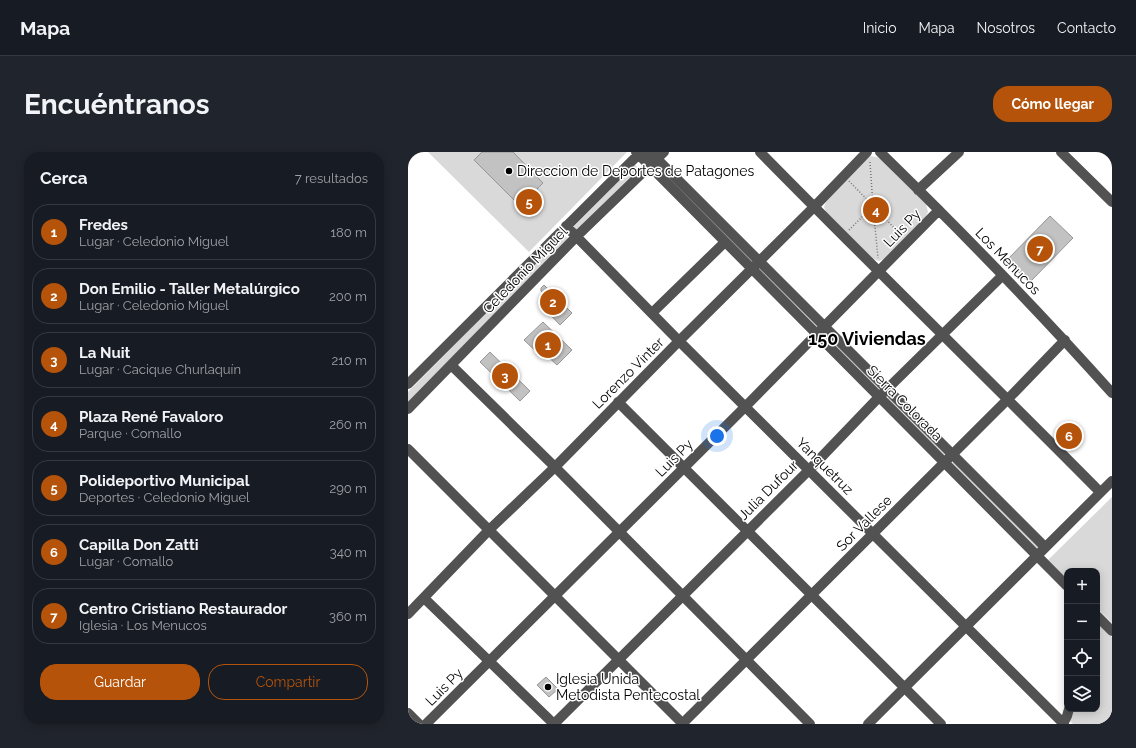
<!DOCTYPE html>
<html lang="es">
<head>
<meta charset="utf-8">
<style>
  :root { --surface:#171b24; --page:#20242c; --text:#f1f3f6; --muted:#9ea1a6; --line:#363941; --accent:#b45309 }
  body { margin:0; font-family:Raleway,sans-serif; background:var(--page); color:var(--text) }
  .controls { position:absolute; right:12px; bottom:12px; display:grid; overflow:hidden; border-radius:8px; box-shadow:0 2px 10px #0003 }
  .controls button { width:36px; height:36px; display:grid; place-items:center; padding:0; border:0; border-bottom:1px solid var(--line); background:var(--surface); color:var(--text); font:20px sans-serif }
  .you { position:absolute; left:309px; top:284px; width:14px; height:14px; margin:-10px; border:3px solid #fff; border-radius:50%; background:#1a73e8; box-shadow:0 0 0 6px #1a73e833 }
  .badge { display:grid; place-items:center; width:26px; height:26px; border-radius:50%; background:var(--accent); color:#fff; font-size:13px; font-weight:700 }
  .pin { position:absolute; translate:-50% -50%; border:2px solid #fff; box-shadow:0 1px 4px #0006 }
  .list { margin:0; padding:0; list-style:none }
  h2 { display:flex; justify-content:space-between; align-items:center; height:52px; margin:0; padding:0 16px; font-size:17px }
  h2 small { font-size:13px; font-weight:400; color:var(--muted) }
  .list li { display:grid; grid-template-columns:26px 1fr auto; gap:12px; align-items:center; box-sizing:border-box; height:56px; margin:0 8px 8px; padding:0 8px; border:1px solid var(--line); border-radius:16px }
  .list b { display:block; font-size:15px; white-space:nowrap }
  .list p { margin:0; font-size:13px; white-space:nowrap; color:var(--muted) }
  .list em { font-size:13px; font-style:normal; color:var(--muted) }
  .actions { display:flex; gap:8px; padding:12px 16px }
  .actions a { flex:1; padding:9px 0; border:1px solid var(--accent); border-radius:16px; text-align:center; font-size:14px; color:var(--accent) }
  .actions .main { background:var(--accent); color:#fff }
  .icon { flex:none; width:22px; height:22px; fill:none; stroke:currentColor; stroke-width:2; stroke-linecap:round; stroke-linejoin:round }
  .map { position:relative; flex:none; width:704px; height:572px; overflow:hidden; border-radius:16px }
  header { display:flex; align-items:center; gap:24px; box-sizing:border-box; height:56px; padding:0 20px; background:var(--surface); border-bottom:1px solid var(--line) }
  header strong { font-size:19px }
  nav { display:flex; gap:22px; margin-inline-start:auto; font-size:14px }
  .intro { display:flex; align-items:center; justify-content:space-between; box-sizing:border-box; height:96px; padding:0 24px }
  h1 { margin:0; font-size:28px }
  .button { padding:10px 18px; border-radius:16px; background:var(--accent); color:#fff; font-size:14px; font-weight:700 }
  main { display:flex; gap:24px; padding:0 24px }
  aside { flex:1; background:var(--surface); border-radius:16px; box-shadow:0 2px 10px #0003 }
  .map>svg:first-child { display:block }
</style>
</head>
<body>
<header>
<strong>Mapa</strong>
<nav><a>Inicio</a><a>Mapa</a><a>Nosotros</a><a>Contacto</a></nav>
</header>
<div class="intro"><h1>Encuéntranos</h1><a class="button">Cómo llegar</a></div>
<main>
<aside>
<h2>Cerca<small>7 resultados</small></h2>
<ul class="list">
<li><span class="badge">1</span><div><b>Fredes</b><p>Lugar · Celedonio Miguel</p></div><em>180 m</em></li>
<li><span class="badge">2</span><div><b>Don Emilio - Taller Metalúrgico</b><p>Lugar · Celedonio Miguel</p></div><em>200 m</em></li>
<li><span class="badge">3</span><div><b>La Nuit</b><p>Lugar · Cacique Churlaquín</p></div><em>210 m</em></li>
<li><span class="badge">4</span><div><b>Plaza René Favaloro</b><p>Parque · Comallo</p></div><em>260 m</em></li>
<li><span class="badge">5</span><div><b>Polideportivo Municipal</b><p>Deportes · Celedonio Miguel</p></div><em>290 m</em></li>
<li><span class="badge">6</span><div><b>Capilla Don Zatti</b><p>Lugar · Comallo</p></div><em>340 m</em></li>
<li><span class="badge">7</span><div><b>Centro Cristiano Restaurador</b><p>Iglesia · Los Menucos</p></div><em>360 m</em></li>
</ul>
<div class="actions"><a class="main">Guardar</a><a>Compartir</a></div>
</aside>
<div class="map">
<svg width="704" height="572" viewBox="0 0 704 572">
  <rect width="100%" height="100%" fill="#fff"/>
  <path fill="#d9d9d9" d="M20,0H219L121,100Z
    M463,4L472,6L518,52L520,60L516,68L477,107L471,109L465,107L418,60L416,55L418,50L456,9Z
    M227,13L233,18L170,81L164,76Z
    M156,83L162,88L0,251V240Z
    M419,182L474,237L471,240L416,184Z
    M482,245L538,301L535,304L479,247Z
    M546,309L633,397L630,400L543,312Z
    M704,345V471L689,456V419H659V427L640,408Z
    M689,471L704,485V572H665L662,569L664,557H689Z"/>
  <path fill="#c2c2c2" stroke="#969696" d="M74,0H105L135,31L129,37L131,43L130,48L125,49H121L119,47L112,54L66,8Z
    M642,64L665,86L621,131L599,108Z
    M136,133L164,161L152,173L133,153L140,146L133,139V136Z
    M135,170L164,198L149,213L137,202L134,205L116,188Z
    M82,200L122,239L112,249L72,210Z
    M666,274L671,280L656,294L651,288Z
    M138,525L150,537L141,545L129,533Z"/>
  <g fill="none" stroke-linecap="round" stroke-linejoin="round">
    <path stroke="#747474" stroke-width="1.5" stroke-dasharray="1 2" stroke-linecap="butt" d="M462,10L465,54L470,106
      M441,29L494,84
      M441,78L465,54"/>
    <path stroke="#525252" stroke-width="10" d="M228,0L659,434
      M242,0L637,395
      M352,0C464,114 579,226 692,340
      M472,0C552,78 630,158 704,241
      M653,0L704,50
      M510,38L551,0
      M158,74L271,189L656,572
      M244,161L317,90
      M43,213L147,315L402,572
      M0,232L233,0
      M210,250L533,572
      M0,257L169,84L256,0
      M0,297L275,572
      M16,446L146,572
      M0,462L81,378L147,315L271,189L406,55L459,0
      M689,464L704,479
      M0,561L11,572
      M18,572L337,255L531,58
      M146,572L401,318L471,245L594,124
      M274,572L600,247L657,188
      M460,572L704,329
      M655,572L659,564L661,557"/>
  </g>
  <g fill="#000" stroke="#fff" stroke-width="1.5">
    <circle cx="101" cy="19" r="4"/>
    <circle cx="140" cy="535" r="4"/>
  </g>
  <g text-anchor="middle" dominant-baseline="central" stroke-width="3" stroke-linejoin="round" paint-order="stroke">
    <g font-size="14" fill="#000" stroke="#fff" text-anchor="start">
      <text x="109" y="19">Direccion de Deportes de Patagones</text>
      <text x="148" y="527">Iglesia Unida<tspan x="148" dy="16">Metodista Pentecostal</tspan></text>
    </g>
    <g font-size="14" fill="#000" stroke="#fff">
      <text transform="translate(494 76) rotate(-46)">Luis Py</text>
      <text transform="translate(600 109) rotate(46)">Los Menucos</text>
      <text transform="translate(117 118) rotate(-46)">Celedonio Miguel</text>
      <text transform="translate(220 221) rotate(-45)">Lorenzo Vinter</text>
      <text transform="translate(497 251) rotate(45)">Sierra Colorada</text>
      <text transform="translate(266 306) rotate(-45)">Luis Py</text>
      <text transform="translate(417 314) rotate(45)">Yanquetruz</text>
      <text transform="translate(360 338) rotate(-45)">Julia Dufour</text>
      <text transform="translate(456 371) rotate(-45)">Sor Vallese</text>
      <text transform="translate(36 535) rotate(-45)">Luis Py</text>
    </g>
    <g font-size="18" font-weight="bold" fill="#000" stroke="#fff">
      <text x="459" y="186">150 Viviendas</text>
    </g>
  </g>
</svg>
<div class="controls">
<button>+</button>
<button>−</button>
<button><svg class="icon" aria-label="locate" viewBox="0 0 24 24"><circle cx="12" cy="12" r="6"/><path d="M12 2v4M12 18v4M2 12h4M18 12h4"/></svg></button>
<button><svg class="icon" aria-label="layers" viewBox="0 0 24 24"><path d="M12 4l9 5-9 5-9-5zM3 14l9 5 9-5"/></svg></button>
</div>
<div class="you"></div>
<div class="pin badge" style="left:140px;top:193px">1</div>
<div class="pin badge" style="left:145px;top:150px">2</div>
<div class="pin badge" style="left:97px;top:224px">3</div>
<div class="pin badge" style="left:468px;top:58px">4</div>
<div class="pin badge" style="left:121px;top:50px">5</div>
<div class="pin badge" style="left:661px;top:284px">6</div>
<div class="pin badge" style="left:632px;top:97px">7</div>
</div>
</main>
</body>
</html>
